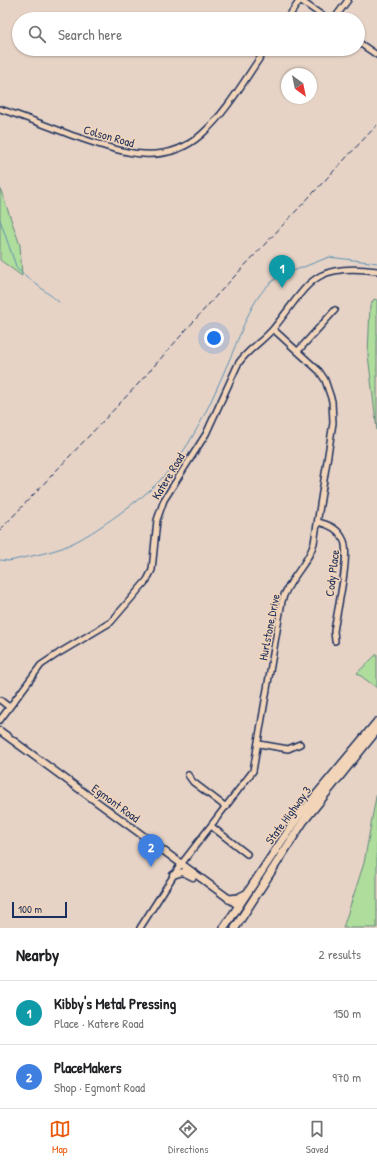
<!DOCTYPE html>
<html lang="en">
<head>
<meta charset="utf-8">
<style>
  :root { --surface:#fff; --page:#f6f6f6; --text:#202124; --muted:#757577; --line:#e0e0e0; --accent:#ea580c }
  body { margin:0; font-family:"Patrick Hand",sans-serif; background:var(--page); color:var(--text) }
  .compass { position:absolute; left:281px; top:68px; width:36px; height:36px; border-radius:50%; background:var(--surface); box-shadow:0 1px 3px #0004; rotate:147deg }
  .scale { position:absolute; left:12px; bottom:10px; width:55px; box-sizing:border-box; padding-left:4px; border:2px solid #1b2f5e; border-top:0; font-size:11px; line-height:14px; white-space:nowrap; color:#1b2f5e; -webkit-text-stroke:3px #f2d5b9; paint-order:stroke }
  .you { position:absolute; left:214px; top:338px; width:14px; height:14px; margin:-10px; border:3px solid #fff; border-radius:50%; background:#1a73e8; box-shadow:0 0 0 6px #1a73e833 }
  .badge { display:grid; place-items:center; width:26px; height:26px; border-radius:50%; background:var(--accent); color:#fff; font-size:13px; font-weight:700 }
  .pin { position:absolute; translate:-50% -33px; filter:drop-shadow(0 1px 2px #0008) }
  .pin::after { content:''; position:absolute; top:21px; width:14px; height:12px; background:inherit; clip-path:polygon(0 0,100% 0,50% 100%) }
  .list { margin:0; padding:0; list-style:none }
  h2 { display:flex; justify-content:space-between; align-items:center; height:52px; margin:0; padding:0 16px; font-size:17px }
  h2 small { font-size:13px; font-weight:400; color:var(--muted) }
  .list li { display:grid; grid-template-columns:26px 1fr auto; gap:12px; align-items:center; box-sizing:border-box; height:64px; padding:0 16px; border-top:1px solid var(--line) }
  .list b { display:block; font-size:15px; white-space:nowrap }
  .list p { margin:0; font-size:13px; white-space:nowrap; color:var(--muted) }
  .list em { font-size:13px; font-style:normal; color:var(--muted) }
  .icon { flex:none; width:22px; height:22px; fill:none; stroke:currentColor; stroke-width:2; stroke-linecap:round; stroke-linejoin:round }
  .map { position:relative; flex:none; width:377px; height:928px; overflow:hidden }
  .search { position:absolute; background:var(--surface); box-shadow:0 1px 3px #0004; left:12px; right:12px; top:12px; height:44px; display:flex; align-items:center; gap:10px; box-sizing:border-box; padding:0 14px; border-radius:22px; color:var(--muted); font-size:15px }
  .sheet { height:180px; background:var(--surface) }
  nav { display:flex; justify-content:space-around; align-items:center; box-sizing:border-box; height:56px; border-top:1px solid var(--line); background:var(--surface); font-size:11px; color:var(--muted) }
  nav a { display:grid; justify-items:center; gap:2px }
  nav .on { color:var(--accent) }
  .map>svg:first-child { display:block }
</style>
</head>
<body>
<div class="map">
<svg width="377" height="928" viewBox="0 0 377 928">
  <rect width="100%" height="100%" fill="#e6d3c6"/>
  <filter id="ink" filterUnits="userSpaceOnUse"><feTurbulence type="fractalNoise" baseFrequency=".025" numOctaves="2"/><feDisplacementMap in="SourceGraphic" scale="8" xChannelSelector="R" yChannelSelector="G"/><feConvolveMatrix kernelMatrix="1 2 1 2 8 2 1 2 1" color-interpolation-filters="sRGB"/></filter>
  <g filter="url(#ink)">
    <path fill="#aedd9c" stroke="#64867d" d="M0,188L20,245L22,276L0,260Z
      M374,299L377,300V430L368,355L370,306Z
      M377,654V688L357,673Z
      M377,791V928H343L364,863Z"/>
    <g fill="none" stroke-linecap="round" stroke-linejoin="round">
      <path stroke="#5e90b3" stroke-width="1" d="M0,220L17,269L59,302
        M0,560L9,561C26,557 45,554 62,548C82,540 102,526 119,514C129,506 141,498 150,490C190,454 210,404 231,356C243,329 252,294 278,277L329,257L377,263"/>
      <g stroke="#1b2f5e" stroke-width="8">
        <path id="minor" d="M300,0L327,19
          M287,19L300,0
          M334,19L348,0
          M358,42L377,55
          M0,109C24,117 48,126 71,135C116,150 162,170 202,134C228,111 246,77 266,49
          M298,351L335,310
          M318,522C330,525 339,529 344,541C350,556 337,612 334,631L335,641
          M0,700L9,707
          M0,720L41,665L59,653L111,622L147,580L152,570L157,520L164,500L206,434L238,364C247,350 262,342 273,329C309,285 311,262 377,271
          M259,744L288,749L300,744
          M188,775L193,782L226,807
          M211,826L247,854
          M140,928L179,867L253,771L282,601C288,579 308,565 314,543L333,423L332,401L325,380L319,371L273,329"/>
      </g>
      <g stroke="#1b2f5e" stroke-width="9">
        <path id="major" d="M0,731L239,906
          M173,875L183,872L193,877"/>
      </g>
      <g stroke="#1b2f5e" stroke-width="10">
        <path id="highway" d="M229,899L238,898L246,894
          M224,928L297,818L377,722
          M235,928L303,822L377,730"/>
      </g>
      <use href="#minor" stroke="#f2d5b9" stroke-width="5"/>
      <use href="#major" stroke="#f2d5b9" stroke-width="6"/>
      <use href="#highway" stroke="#f2d5b9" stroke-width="7"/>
      <path stroke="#1b2f5e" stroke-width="1" stroke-dasharray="6 3" stroke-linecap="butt" d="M0,530L139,383L217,295L377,125"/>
    </g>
  </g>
  <g text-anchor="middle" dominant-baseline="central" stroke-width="3" stroke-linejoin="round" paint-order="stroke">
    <g font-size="12" fill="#1b2f5e" stroke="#f2d5b9">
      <text transform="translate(109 136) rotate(16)">Colson Road</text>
      <text transform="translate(168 476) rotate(-59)">Katere Road</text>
      <text transform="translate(332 573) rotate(-83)">Cody Place</text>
      <text transform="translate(269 627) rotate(-79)">Hurlstone Drive</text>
      <text transform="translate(116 803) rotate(36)">Egmont Road</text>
      <text transform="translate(288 815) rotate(-54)">State Highway 3</text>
    </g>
  </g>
</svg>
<svg class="compass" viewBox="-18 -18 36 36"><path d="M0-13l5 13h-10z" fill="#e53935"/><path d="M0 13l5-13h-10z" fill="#757577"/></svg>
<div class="scale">100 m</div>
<div class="you"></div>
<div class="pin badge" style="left:282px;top:288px;background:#0f9aa8">1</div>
<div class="pin badge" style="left:151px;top:867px;background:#3f7fe0">2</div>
<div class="search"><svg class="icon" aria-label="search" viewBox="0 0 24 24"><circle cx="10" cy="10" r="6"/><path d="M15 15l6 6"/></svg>Search here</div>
</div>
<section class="sheet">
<h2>Nearby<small>2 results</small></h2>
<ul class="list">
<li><span class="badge" style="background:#0f9aa8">1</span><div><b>Kibby's Metal Pressing</b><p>Place · Katere Road</p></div><em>150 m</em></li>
<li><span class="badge" style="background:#3f7fe0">2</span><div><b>PlaceMakers</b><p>Shop · Egmont Road</p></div><em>970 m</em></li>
</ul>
</section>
<nav>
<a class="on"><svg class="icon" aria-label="map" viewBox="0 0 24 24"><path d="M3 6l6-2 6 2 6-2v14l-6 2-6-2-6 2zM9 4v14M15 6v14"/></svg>Map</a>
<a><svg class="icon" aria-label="directions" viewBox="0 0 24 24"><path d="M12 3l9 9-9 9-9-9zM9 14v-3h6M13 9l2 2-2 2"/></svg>Directions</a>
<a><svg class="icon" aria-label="saved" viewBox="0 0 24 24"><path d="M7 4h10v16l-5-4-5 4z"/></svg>Saved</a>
</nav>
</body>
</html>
